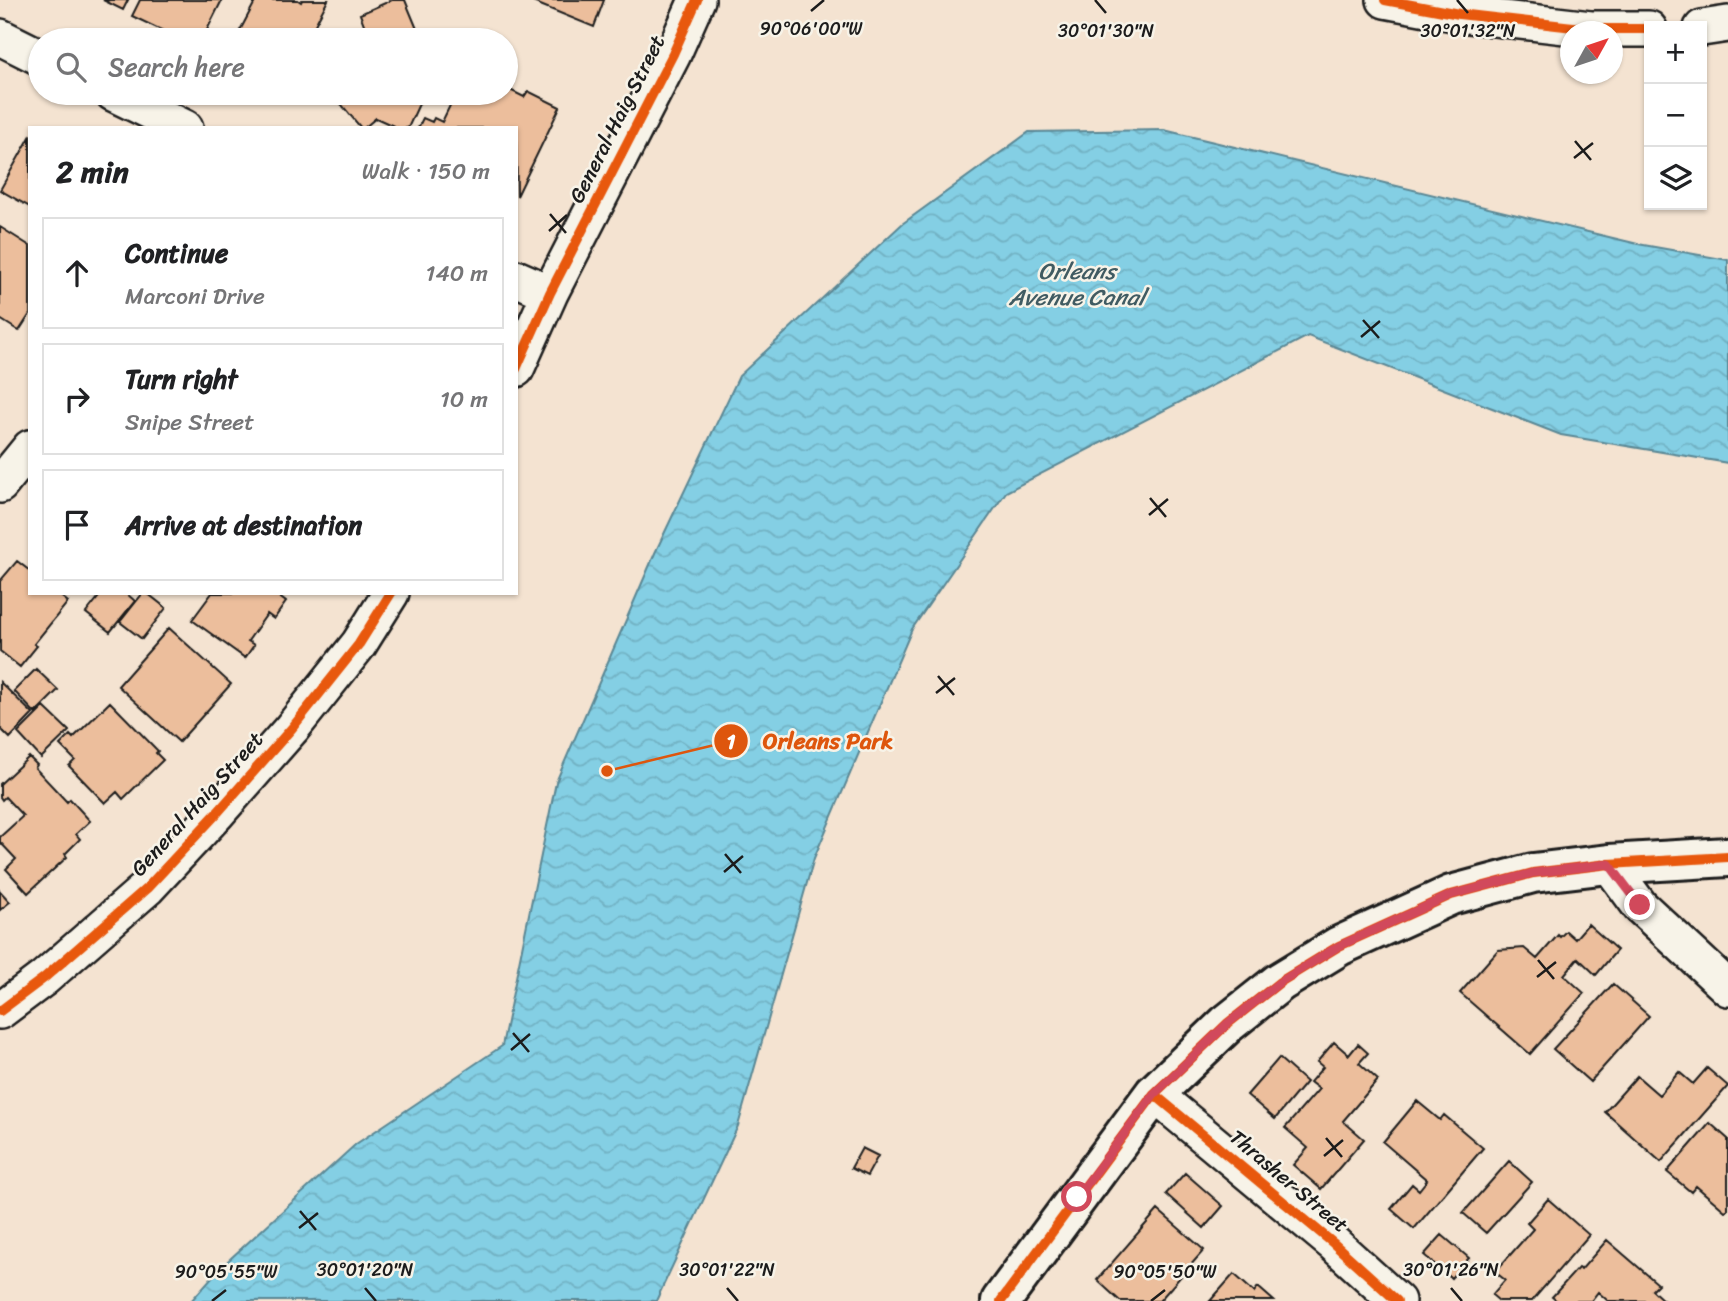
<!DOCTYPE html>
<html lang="en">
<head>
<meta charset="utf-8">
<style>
  :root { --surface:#fff; --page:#f6f6f6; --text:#202124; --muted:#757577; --line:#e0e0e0 }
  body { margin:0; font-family:Sriracha,sans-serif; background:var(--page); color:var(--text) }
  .controls { position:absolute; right:21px; top:21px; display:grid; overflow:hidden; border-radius:0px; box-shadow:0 2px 5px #0004 }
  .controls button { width:63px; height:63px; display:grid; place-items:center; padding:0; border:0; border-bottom:2px solid var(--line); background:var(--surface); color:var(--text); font:35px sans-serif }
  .compass { position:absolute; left:1560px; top:21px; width:63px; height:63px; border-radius:50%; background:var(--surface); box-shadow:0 2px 5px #0004; rotate:50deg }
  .stop { position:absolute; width:21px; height:21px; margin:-16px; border:5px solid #d1495b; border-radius:50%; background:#fff }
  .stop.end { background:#d1495b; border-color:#fff; box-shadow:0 2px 7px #0008 }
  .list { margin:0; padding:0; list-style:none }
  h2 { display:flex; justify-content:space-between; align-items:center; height:91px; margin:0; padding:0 28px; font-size:30px }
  h2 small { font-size:23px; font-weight:400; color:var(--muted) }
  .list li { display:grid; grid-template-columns:46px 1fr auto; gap:21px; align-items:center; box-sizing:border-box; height:112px; margin:0 14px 14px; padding:0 14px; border:2px solid var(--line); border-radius:0px }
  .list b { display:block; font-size:26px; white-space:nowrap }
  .list p { margin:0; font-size:23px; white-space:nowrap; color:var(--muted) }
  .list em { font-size:23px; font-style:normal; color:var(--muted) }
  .icon { flex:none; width:38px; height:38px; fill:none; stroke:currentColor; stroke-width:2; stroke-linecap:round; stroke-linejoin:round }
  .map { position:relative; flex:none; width:1728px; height:1301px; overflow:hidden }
  .search { position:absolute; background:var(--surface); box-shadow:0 2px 5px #0004; left:28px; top:28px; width:490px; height:77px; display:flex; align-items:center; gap:18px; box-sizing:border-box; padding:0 24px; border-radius:38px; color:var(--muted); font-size:26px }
  .panel { position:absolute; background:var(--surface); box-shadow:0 2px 5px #0004; left:28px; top:126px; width:490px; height:469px; border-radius:0px }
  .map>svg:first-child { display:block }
</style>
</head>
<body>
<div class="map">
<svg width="1728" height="1301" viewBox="0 0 1728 1301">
  <defs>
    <pattern id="water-waves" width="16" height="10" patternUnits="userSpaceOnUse" patternTransform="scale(1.75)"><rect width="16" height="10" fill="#84cfe4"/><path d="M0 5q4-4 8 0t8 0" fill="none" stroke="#71b1c3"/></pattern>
  </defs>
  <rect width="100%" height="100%" fill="#f4e3d1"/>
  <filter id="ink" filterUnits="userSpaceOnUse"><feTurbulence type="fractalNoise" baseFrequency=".0143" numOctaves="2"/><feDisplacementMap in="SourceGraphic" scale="14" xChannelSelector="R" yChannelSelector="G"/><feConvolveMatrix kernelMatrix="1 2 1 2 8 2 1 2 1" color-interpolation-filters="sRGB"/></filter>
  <g filter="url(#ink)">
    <path fill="url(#water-waves)" stroke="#5a8794" stroke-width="2" d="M1164,130L1638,244L1728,260V463L1561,435L1308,336L1006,492L912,629L814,858L738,1126L656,1301H191L219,1269L356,1144L502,1046L556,782L655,553L739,376L902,224L1029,132Z"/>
    <path fill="#ecbe9c" stroke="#1c1c1c" stroke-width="2" d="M103,0H128L123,10Z
      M140,0H222L202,40H182L132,16Z
      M256,0H298L301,2L302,0H328L307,40H235Z
      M392,0H405L417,29L412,31L416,40H370L360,14Z
      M528,0H604L594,27Z
      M506,88L524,97L528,91L560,107L517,196L516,128H418L423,118L432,122L434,118L442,122L456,93H506Z
      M347,93H424L408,128H398L376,118L364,128H361L341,104Z
      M30,137V207L0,190Z
      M0,227L30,246V314L19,331L0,319Z
      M17,561L30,571V593H57L68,602L34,644L37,646L20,667L0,651V581Z
      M102,593L112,594L126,593L135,601L110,632L86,613Z
      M143,593H147L166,608L142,639L120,622Z
      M212,593H274L286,602L274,619L267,614L248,641L254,645L245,658L192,620Z
      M169,628L231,684L179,742L118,686Z
      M36,669L58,690L35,713L14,691Z
      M0,682L33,714L10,738L0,728Z
      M110,702L158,751L156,753L163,760L123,799L117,792L105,803L69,766L75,760L60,745L70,735L73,738Z
      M44,707L69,731L41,758L18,733Z
      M29,757L37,765L35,768L67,802L70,799L90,821L76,834L80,839L65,854L67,857L28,893L6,869L16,859L0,842V837L23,816L5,797L2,800L0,797V784Z
      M0,891L10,902L0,910Z
      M1588,924L1617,950L1596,975L1578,958L1564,975L1584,993L1530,1054L1460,993L1498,950L1524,948L1537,959L1558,935L1560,937L1566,931L1575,939Z
      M1613,984L1649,1016L1590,1082L1553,1049Z
      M1334,1042L1349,1055L1358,1044L1368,1053L1359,1063L1378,1080L1343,1121L1364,1139L1321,1189L1293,1165L1308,1148L1285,1128L1319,1089L1310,1082L1323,1067L1317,1062Z
      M1279,1058L1306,1082L1275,1119L1247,1095Z
      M1707,1068L1728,1086L1661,1162L1605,1112L1637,1076L1659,1095L1679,1072L1693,1084Z
      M1417,1101L1440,1120L1444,1115L1483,1148L1414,1229L1391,1209L1412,1184L1419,1190L1427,1180L1383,1142Z
      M1710,1123L1728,1139V1209L1725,1211L1696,1186L1691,1192L1667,1172Z
      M862,1148L878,1156L867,1176L851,1168Z
      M1509,1161L1532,1182L1486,1233L1463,1213Z
      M1185,1173L1223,1206L1204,1228L1166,1194Z
      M1548,1199L1589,1235L1532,1301H1499L1492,1295L1505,1280L1495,1272L1533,1229L1527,1223Z
      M1158,1210L1204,1250L1160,1300L1161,1301H1120L1097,1280Z
      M1442,1235L1469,1258L1451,1278L1424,1255Z
      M1607,1240L1658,1284L1652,1290L1664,1301H1608L1598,1292L1591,1301H1557L1552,1297L1578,1268L1581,1270Z
      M1234,1274L1254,1292L1258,1287L1274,1301H1210Z"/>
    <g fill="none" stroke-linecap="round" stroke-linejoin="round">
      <g stroke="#1c1c1c" stroke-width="40">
        <path id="street" d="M1385,0L1459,14L1591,29H1649
          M1702,28L1728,24
          M0,37L40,57
          M113,93L185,128
          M516,278L550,293
          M516,369L550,293L673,54L697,0
          M0,485L30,448
          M1609,864L1640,906L1728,988
          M0,1011L44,978L147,888L218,812L292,728L359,644L391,593
          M1154,1094L1333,1243L1397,1301"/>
      </g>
      <g stroke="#1c1c1c" stroke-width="44">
        <path id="secondary" d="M1001,1301L1154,1094L1227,1024L1280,982L1339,946L1451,895L1533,873L1609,864L1728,857"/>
      </g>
      <use href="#street" stroke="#f7f3e8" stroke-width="35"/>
      <use href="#secondary" stroke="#f7f3e8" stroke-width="38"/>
      <g stroke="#f7f3e8" stroke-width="15">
        <path id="cycleway" d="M1385,0L1459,14L1591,29H1649
          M516,369L550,293L673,54L697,0
          M0,1011L44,978L147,888L218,812L292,728L359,644L391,593
          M1154,1094L1333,1243L1397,1301
          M1001,1301L1154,1094L1227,1024L1280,982L1339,946L1451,895L1533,873L1609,864L1728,857"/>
      </g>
      <use href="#cycleway" stroke="#e8590c" stroke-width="10"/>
    </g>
  </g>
  <g fill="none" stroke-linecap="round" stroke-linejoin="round" filter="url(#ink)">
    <path stroke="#d1495b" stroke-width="9" d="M1077,1197L1154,1094L1227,1024L1280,982L1339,946L1451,895L1533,873L1609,864L1640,905"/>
  </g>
  <path fill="none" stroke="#1c1c1c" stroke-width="2.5" d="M1095,0L1106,13M1457,0L1468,13M811,11L824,0M1575,141L1591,160M1574,158L1593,143M550,214L566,233M549,231L567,215M1363,320L1379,338M1361,337L1380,321M1150,498L1166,517M1149,515L1168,499M938,676L954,695M936,693L955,678M725,854L741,873M724,872L743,856M1538,960L1554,979M1537,977L1556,962M513,1033L529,1052M511,1050L530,1034M1326,1138L1342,1157M1324,1156L1343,1140M300,1211L316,1230M299,1228L318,1213M365,1288L376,1301M727,1288L738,1301M1451,1288L1462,1301M212,1301L226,1290M1151,1301L1165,1290"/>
  <g text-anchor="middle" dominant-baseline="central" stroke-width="5" stroke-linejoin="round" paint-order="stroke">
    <g font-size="21" fill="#1c1c1c" stroke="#f7f3e8">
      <text transform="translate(617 119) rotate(-63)">General Haig Street</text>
      <text transform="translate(197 804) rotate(-48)">General Haig Street</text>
      <text transform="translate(1289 1181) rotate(40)">Thrasher Street</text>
    </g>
    <g font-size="23" font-style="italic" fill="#405b62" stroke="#f7f3e8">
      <text x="1077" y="271">Orleans<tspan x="1077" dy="26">Avenue Canal</tspan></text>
    </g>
  </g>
  <g font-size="18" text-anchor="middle" fill="#1c1c1c" stroke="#f7f3e8" stroke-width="5" stroke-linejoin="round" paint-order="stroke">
    <text x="811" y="35">90°06'00"W</text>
    <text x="1106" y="37">30°01'30"N</text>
    <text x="1468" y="37">30°01'32"N</text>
    <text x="365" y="1276">30°01'20"N</text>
    <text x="727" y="1276">30°01'22"N</text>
    <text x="1451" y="1276">30°01'26"N</text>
    <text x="226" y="1278">90°05'55"W</text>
    <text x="1165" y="1278">90°05'50"W</text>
  </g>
  <path fill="none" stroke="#de560d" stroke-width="2.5" d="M607 771L731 741"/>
  <g fill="#de560d" stroke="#f7f3e8" stroke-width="2.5">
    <circle cx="607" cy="771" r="7"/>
    <circle cx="731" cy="741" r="18"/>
  </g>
  <g font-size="21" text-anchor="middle" font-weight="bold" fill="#fff">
    <text x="731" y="749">1</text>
  </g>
  <g font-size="23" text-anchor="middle" font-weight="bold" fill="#de560d" stroke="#f7f3e8" stroke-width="5" stroke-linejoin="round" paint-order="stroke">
    <text x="828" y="749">Orleans Park</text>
  </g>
</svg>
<div class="controls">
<button>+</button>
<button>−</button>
<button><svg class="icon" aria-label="layers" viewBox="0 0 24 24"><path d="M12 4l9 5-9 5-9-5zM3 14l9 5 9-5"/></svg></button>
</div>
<svg class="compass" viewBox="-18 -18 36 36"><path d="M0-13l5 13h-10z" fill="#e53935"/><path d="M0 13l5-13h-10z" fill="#757577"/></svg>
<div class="stop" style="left:1077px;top:1197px"></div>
<div class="stop end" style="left:1640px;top:905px"></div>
<div class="search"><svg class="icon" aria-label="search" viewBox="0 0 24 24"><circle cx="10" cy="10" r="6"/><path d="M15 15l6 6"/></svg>Search here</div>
<section class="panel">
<h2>2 min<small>Walk · 150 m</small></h2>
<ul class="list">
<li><svg class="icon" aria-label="ahead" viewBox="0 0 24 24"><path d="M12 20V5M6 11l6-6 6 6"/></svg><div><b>Continue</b><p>Marconi Drive</p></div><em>140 m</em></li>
<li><svg class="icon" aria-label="right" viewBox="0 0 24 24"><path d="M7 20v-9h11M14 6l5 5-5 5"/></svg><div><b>Turn right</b><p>Snipe Street</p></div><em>10 m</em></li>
<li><svg class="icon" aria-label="arrive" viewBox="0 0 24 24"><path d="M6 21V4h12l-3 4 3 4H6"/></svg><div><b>Arrive at destination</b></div></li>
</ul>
</section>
</div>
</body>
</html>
